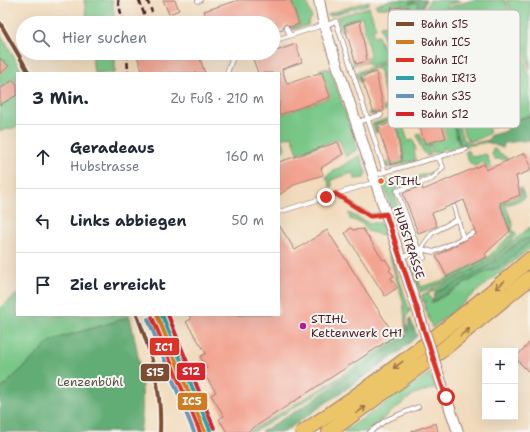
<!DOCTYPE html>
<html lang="de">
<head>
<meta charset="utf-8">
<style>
  :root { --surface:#fff; --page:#f2f2f3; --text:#1f2937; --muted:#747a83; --line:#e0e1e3 }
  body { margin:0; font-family:"Shantell Sans",sans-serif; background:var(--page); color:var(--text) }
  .controls { position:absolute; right:12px; bottom:12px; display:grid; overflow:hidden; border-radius:0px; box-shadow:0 4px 16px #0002 }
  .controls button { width:36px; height:36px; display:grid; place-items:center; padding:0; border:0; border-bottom:1px solid var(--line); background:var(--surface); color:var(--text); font:20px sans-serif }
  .stop { position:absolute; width:12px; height:12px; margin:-9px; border:3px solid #d93025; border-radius:50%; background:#fff }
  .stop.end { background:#d93025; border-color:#fff; box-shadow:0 1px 4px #0008 }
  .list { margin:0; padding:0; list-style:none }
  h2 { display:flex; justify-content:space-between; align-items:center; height:52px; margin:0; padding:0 16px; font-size:17px }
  h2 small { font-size:13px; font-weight:400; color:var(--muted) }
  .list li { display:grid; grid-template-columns:26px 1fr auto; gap:12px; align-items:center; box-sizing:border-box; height:64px; padding:0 16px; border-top:1px solid var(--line) }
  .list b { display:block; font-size:15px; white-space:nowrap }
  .list p { margin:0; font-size:13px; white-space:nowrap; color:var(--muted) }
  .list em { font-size:13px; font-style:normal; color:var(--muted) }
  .icon { flex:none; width:22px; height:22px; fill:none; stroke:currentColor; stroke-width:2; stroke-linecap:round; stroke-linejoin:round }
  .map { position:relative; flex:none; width:530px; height:432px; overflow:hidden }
  .search { position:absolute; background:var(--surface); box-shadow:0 4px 16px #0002; left:16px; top:16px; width:264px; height:44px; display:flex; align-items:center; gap:10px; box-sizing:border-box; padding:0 14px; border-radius:22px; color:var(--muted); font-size:15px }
  .panel { position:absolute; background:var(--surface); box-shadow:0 4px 16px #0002; left:16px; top:72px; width:264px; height:244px; border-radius:0px }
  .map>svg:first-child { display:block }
</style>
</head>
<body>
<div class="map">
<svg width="530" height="432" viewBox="0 0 530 432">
  <rect width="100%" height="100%" fill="#f6f6f2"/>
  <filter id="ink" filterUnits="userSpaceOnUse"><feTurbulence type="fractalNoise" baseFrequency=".025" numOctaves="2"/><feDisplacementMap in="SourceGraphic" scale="8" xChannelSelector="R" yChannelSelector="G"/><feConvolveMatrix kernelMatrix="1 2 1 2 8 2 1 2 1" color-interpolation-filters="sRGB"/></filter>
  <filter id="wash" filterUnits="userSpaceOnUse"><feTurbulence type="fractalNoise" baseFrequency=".012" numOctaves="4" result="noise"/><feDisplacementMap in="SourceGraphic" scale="16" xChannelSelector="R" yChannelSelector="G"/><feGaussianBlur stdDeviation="0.9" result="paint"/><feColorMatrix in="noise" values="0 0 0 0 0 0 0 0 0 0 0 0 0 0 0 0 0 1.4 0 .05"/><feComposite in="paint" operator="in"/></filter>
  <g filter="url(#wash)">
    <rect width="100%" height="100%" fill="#f2dbbc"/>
    <path fill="#79c787" stroke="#627359" d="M84,0H112L115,23H88Z
      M291,0H306L312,18L309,21L308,25L288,31L287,30L299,24Z
      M391,0H426L422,11L423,22L431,40L463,139L471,144L488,140V142L465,146L464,142V146L447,151L444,147L440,153L432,152L430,144L428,148L431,155L427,156L421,148L417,135L420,134L422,139H426L428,143L442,138L441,124L444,122L439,110L415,119L416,124L414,126L399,80L402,79L405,89H409L412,93L413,88H415L416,91L428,87L424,72L427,71L423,60L398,68L400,74L397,76L393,62L407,57L403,45L388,50L380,26L388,25L390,38L411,31L407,15H412L411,8L402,5L397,6L395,4L387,8H377L376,5Z
      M430,0L461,1L447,5V8L473,0H505L530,77V115L511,121L515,120L509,128L500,124L488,128L490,132C484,138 477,140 469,141L465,136L427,15H425V10Z
      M507,0H530V69Z
      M369,1V4L329,16L328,14Z
      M369,7L376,28L372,30L374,36L378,35L387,60L370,66L368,62L353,65L352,62L370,56L362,17L343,24L345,30L341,31L337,17Z
      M0,33L23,73H17V127L0,131Z
      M92,53H115V73H94Z
      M387,62L391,74L387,77L389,85L394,84L403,111L396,115L393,108L369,115L368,113L387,106L380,74L381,73L377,68L359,74L362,81L359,82L355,73Z
      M320,69H330L358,149L346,157L339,139L298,153L292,136L282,139L285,148L283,151L279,153V115L330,97Z
      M404,113L409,125L403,126L408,141L413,140L416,150L414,152L416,160L387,168L385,163L404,157L396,120L395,119L376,125L378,132L375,133L372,124Z
      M493,148L508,159H495L492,154Z
      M467,150L473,157L486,154L513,225L512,230L517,234C495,264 454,280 420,292L411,267L415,268L421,287L444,280L488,257L512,234L484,162L474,166L470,163L465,152Z
      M360,155L366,173L364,178L355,179L352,173L331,180L333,187H330L326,176Z
      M439,170L394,190L400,216L407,222L414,245L411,249L406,250L383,182L385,181V176L389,185Z
      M519,188H521L525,198L507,205L505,200L521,195Z
      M349,213L368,223H381L410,312L407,315L406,332L403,301L383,235L367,231L362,223L350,219Z
      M530,227V241L528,238C513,243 502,256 490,265C476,274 443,293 428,292L432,303L481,274L502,266L530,242V248L432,328L424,304L427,301L423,302L422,295L450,282L492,260Z
      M17,294V315H129L130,317L52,340L0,390V309Z
      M404,334L406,336L374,359L254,432H249L333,381Z
      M430,373L435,388L414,394L366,432H343Z"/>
    <path fill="#62ac74" stroke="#566650" d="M417,0H425L421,11L423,24L462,147H460L418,19V3H409Z
      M530,116V140L504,143L503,148L487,142L491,135L504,132L513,126L515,120Z
      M528,238L530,242L502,266L481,274L432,302L435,293L489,265L520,241Z
      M130,317C138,354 147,394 140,432H0V390L52,340Z
      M410,318L417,336L398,353L284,432H261L301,408L406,336Z"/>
    <g id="blocks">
      <path fill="#f3a390" d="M163,0H175L179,10L169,14Z
        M239,0H291L299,24L290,27L285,24L283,29L273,32V23H208L204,11Z
        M408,7L409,41L392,42L391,8Z
        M360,20L367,61L356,64L344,25Z
        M296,44L302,62L282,69L287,84L322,72L330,97L279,115V73H258L253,59Z
        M136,53H198L205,73H143Z
        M0,58L9,66L0,74Z
        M376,72L384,111L374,113L361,77Z
        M13,80L17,84V95L0,105V89Z
        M439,115L446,138L425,144L418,121Z
        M395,121L402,161L391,165L378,128Z
        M338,142L343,154L321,168L323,175L297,183L279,195V162Z
        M525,153L530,164V171L516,176L520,195L500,203L510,231L485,254L487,257L447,277L436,256L476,234L464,200L432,213L437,226L418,233L403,193L422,186L423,190L484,164L486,170Z
        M279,225L295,250L327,230L395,336L247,432H227L219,419L224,416L211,395L216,392L202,371L207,368L200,357L206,353L186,322L191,319L189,315H279Z
        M351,228L353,230L363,229L383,260L385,259L391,268L389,270L394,276L391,278L397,288L385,296L345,233Z
        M530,342V373L515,358Z
        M436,423L438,432H412V431Z"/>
    </g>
  </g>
  <g filter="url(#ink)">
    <use href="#blocks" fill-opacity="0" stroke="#9e7d74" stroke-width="1"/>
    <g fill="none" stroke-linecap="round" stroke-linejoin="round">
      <g stroke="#9e7d74" stroke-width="5.5">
        <path id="service" d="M198,1L200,0
          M329,24L336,21L385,172
          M286,27L290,35
          M273,41L323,25
          M227,73L233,57L239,53
          M361,121L381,115
          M374,175L466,149
          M336,194L370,215L386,214
          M454,207L463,238
          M279,212L375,182
          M421,249L434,252L473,233
          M421,249L424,258
          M419,251L397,191L432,179L443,167L438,157
          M401,258L421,249L432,233L458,219
          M370,432L386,420L418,407"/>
      </g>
      <g stroke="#9e7d74" stroke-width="12">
        <path id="tertiary" d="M319,0L324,25L417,308
          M442,385L458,432"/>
      </g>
      <g stroke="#9e7d74" stroke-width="16">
        <path id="motorway" d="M303,432C383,379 458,321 530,259
          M329,432L441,351L530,278"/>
      </g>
      <use href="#service" stroke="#fff" stroke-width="4"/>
      <use href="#tertiary" stroke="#fff" stroke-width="10"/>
      <use href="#motorway" stroke="#edc569" stroke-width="14"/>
      <path stroke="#4a1f2b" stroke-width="2.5" stroke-dasharray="6 3" stroke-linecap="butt" d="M118,0L123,23
        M139,0L146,19
        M147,0L152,12
        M127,53L128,73"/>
      <g stroke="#9e7d74" stroke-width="12" stroke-linecap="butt">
        <path id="tertiary-bridge" d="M417,308L442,385"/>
      </g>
      <use href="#tertiary-bridge" stroke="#fff" stroke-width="10"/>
      <g stroke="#f6f6f2" stroke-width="7">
        <path id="rail-1" d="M0,23L29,73
          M137,315C152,354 162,390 160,432"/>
      </g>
      <g stroke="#f6f6f2" stroke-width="7">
        <path id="rail-2" d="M157,315L205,432"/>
      </g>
      <g stroke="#f6f6f2" stroke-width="7">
        <path id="rail-3" d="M152,317L200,432"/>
      </g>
      <g stroke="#f6f6f2" stroke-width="7">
        <path id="rail-4" d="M162,315L210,430"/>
      </g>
      <g stroke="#f6f6f2" stroke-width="7">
        <path id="rail-5" d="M148,319L194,432"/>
      </g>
      <g stroke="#f6f6f2" stroke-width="7">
        <path id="rail-6" d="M168,315L214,428"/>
      </g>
      <use href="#rail-1" stroke="#7d4d31" stroke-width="4"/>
      <use href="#rail-2" stroke="#d07b22" stroke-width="4"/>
      <use href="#rail-3" stroke="#dd3327" stroke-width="4"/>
      <use href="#rail-4" stroke="#2fa0a5" stroke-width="4"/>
      <use href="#rail-5" stroke="#6b95b5" stroke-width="4"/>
      <use href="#rail-6" stroke="#d8242b" stroke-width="4"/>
    </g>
    <defs><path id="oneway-shaft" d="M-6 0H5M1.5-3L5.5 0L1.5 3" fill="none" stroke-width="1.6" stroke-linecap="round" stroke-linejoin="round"/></defs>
    <g stroke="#9c724a">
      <use href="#oneway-shaft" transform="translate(500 285) rotate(140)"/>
      <use href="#oneway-shaft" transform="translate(465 332) rotate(-38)"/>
      <use href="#oneway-shaft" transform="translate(398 365) rotate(143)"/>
      <use href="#oneway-shaft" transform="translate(361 410) rotate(-35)"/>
    </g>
  </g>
  <g fill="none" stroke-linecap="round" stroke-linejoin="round" filter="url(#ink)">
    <path stroke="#d93025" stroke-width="5" d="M326,197L336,194L370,216L386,214L446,397"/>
  </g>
  <circle fill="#f26522" stroke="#f6f6f2" stroke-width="1.5" cx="381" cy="181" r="3.5"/>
  <circle fill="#b5179e" stroke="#f6f6f2" stroke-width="1.5" cx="303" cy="326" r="4"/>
  <g text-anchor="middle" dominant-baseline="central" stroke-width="4" stroke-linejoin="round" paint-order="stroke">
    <g font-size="11" fill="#4a1f2b" stroke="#f6f6f2" text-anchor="start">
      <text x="388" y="181">STIHL</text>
    </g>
    <g font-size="12" fill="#4a1f2b" stroke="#f6f6f2">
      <text transform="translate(409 243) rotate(72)">HUBSTRASSE</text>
    </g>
    <g font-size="12" fill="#4a1f2b" stroke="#f6f6f2" text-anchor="start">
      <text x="311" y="319">STIHL<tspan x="311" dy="14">Kettenwerk CH1</tspan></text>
    </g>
    <g font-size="12" fill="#585147" stroke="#f6f6f2">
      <text x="90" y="382">Lenzenbühl</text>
    </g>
  </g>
  <rect x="388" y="10" width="132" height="118" rx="6" fill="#f6f6f2" stroke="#c2b6b6" stroke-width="1"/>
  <rect x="396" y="22" width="18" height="4" fill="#7d4d31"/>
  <rect x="396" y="40" width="18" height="4" fill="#d07b22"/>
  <rect x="396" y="58" width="18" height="4" fill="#dd3327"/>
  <rect x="396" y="76" width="18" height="4" fill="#2fa0a5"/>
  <rect x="396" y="94" width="18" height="4" fill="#6b95b5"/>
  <rect x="396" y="112" width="18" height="4" fill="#d8242b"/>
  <g font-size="11" fill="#4a1f2b">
    <text x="421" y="28">Bahn S15</text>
    <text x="421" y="46">Bahn IC5</text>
    <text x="421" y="64">Bahn IC1</text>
    <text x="421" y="82">Bahn IR13</text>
    <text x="421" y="100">Bahn S35</text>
    <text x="421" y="118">Bahn S12</text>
  </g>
  <g stroke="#f6f6f2" stroke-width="1.5">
    <rect x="149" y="337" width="31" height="19" rx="4" fill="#dd3327"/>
    <rect x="176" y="362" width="30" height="19" rx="4" fill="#d8242b"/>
    <rect x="140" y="363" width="30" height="19" rx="4" fill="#7d4d31"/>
    <rect x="177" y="392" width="31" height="19" rx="4" fill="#d07b22"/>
  </g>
  <g font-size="11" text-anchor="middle" font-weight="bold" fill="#fff">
    <text x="164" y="351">IC1</text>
    <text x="191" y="375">S12</text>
    <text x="155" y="376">S15</text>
    <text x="192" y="405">IC5</text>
  </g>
</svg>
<div class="controls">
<button>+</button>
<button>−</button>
</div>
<div class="stop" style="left:446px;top:397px"></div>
<div class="stop end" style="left:326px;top:197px"></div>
<div class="search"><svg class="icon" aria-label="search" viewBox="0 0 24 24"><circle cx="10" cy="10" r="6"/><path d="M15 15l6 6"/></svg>Hier suchen</div>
<section class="panel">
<h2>3 Min.<small>Zu Fuß · 210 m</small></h2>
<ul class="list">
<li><svg class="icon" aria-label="ahead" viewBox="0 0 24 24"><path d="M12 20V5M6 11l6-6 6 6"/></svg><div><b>Geradeaus</b><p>Hubstrasse</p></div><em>160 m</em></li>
<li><svg class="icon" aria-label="left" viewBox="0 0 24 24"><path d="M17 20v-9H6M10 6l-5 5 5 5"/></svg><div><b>Links abbiegen</b></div><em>50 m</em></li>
<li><svg class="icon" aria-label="arrive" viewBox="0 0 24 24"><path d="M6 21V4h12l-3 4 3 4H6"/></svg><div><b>Ziel erreicht</b></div></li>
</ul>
</section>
</div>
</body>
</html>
